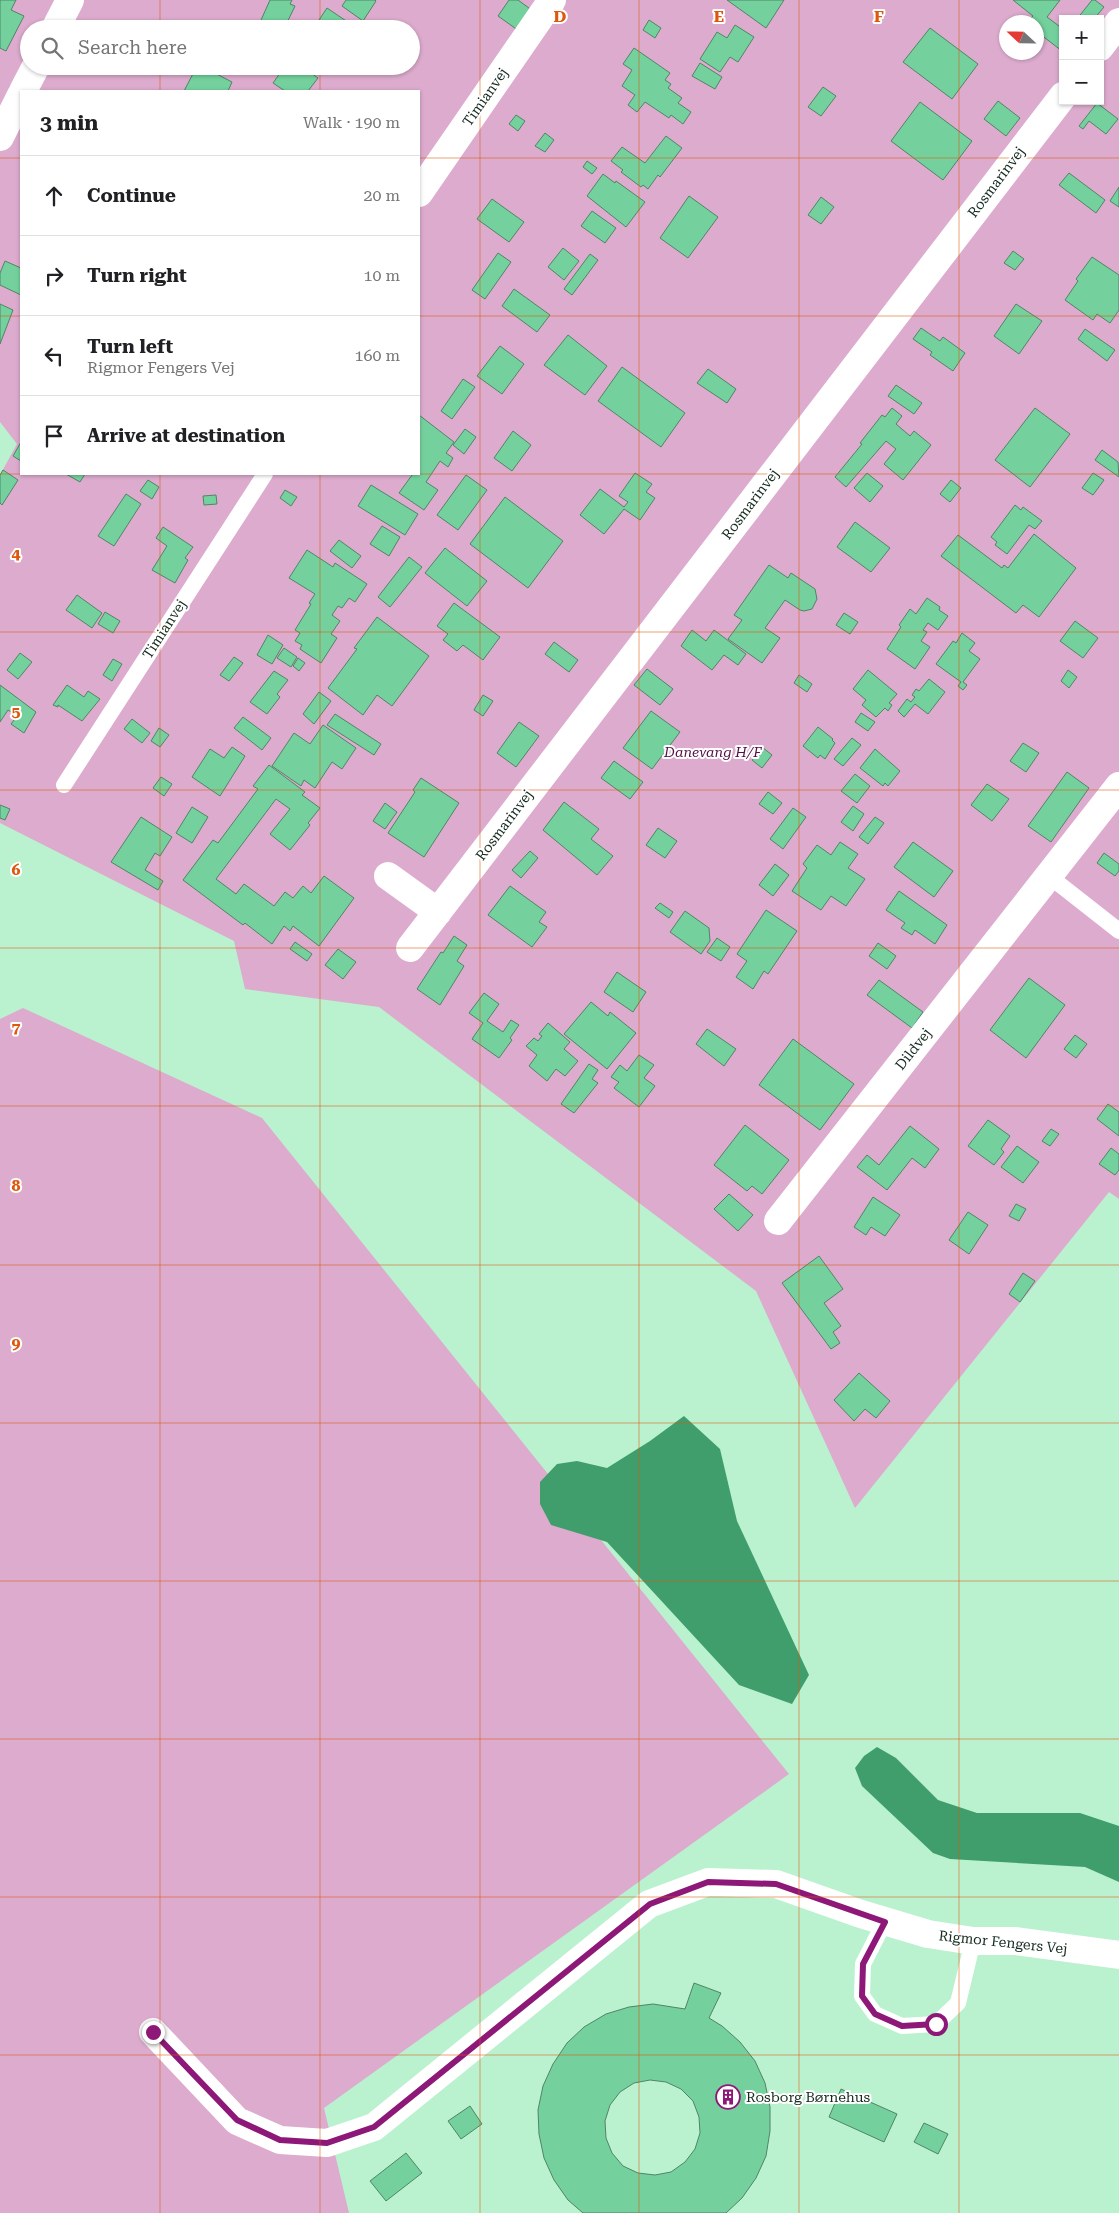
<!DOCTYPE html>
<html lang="en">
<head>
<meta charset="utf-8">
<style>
  :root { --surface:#fff; --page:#f6f6f6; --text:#202124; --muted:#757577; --line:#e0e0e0 }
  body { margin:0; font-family:"Roboto Serif",serif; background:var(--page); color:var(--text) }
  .controls { position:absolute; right:15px; top:15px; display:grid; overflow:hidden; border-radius:0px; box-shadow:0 1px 4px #0004 }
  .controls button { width:45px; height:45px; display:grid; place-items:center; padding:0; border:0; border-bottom:1px solid var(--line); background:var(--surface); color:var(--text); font:25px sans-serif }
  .compass { position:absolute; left:999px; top:15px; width:45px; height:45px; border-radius:50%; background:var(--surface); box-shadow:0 1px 4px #0004; rotate:292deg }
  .stop { position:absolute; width:15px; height:15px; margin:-11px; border:4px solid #8e1878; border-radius:50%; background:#fff }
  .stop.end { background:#8e1878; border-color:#fff; box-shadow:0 1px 5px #0008 }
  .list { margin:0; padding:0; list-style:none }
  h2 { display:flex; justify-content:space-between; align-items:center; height:65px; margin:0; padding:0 20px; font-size:21px }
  h2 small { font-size:16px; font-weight:400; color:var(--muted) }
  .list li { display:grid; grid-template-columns:32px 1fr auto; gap:15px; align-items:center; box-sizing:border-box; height:80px; padding:0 20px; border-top:1px solid var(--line) }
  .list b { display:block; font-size:19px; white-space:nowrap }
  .list p { margin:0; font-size:16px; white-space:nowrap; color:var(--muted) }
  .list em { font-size:16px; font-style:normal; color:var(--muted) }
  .icon { flex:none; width:28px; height:28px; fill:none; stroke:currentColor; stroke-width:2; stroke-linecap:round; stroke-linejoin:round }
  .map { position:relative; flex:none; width:1119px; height:2213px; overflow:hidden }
  .search { position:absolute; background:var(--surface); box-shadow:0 1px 4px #0004; left:20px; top:20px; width:400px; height:55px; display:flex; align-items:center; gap:12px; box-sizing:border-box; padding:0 18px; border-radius:28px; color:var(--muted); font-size:19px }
  .panel { position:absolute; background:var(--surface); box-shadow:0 1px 4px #0004; left:20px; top:90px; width:400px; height:385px; border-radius:0px }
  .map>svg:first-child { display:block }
</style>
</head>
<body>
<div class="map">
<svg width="1119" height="2213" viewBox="0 0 1119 2213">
  <rect width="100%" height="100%" fill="#baf1cf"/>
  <path fill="#dcabcd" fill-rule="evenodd" d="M0,0H1119V1199L1109,1192L855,1508L756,1291L379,1007L245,989L234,941L0,823V475L17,444L0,422ZM1063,19H1100V101H1063ZM1006,22H1036V52H1006ZM29,29H411V66H29ZM21,91H419V474H21Z
    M23,1008L262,1118L789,1774L324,2108L349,2213H0V1019Z"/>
  <path fill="#3f9e6c" d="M684,1416L720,1449L737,1521L809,1675L792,1704L739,1685L607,1542L551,1525L540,1504V1482L557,1464L577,1461L607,1468L650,1441Z
    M877,1747L896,1758L938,1800L977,1813H1080L1119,1826V1882L1085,1867L950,1859L933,1853L862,1786L855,1768L864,1756Z"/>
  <path fill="#74d19d" stroke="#518466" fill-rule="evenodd" d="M0,0H16L11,10L24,16L6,51L0,48Z
    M270,0H292L290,4L295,6L284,29H257Z
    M346,0H375L376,1L363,21L342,6Z
    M509,0H518L533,11L519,31L498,16Z
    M727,0H784L766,28Z
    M1013,0H1060L1047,17L1063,29L1062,51L1036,31V22H1027L1033,16Z
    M1092,0H1095L1104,7L1094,19H1077Z
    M327,8L358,29H313Z
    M649,20L661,28L655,38L643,30Z
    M735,25L754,37L738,62L730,57L720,72L700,59L717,32L727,38Z
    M930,28L978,64L952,99L903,62Z
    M634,48L670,73L665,80L671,84L668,88L682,98L678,103L691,112L683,124L671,115L669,118L645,102L637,112L628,105L635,95L622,86L632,70L623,64Z
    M700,63L722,77L715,89L692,76Z
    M197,66H201L232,82L228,91H184Z
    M285,66H301L318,78L308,91H285L273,83Z
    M823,87L836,96L821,116L808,107Z
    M998,101L1020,118L1006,136L984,119Z
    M920,102L972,141L943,180L891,141Z
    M1097,103L1118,119L1106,134L1089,121L1083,129L1079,126Z
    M516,115L525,121L518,131L509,124Z
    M545,133L554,140L545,152L535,146Z
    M666,136L682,148L660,177L658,175L648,189L643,185L641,187L621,172L623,170L611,161L622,147L645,163Z
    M587,161L597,168L592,174L583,167Z
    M1069,173L1105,200L1096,213L1059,185Z
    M603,174L615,183L616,181L645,202L626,227L587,196Z
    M1119,187V207L1110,201Z
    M689,196L718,217L688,258L660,238Z
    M821,197L834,207L821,224L808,215Z
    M492,199L524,222L509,242L477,219Z
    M592,211L616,228L605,243L581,226Z
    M563,248L579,261L564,280L548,267Z
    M1013,251L1024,259L1015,270L1004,263Z
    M498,253L511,262L485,299L472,290Z
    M590,254L598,260L572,295L564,289Z
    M1092,257L1119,275V310L1110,323L1097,314L1093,320L1065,300L1078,281L1076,279Z
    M5,261L21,268V295L0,285V273Z
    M514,289L550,315L537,332L502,306Z
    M0,304L13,310L0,344Z
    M1016,304L1042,321L1019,354L994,336Z
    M921,328L940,341L943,337L965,353L953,371L930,355L932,352L913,339Z
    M1085,329L1115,350L1107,361L1078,339Z
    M568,335L607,366L585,395L544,365Z
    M500,346L524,364L502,394L477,376Z
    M622,367L685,413L661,447L598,401Z
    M708,369L736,389L727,403L697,383Z
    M463,379L475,387L452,419L441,411Z
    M896,385L922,403L914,414L888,396Z
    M892,408L902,416L896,424L910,436L914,431L931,445L903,480L884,464L896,449L886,441L846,487L835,477L862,444L860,443L882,415L885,417Z
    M1035,408L1070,434L1030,487L995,460Z
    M419,415L454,442L446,453L453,458L448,467L440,461L426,482L438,490L424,510L399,493L412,475L410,474H419Z
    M465,429L476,437L464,454L453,445Z
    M513,431L531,445L512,471L494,458Z
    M21,442V461L13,456Z
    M1102,450L1118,462L1119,477L1095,460Z
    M3,470L18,480L2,505L0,503V475Z
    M635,473L652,484L646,492L655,498L640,520L624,509L604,534L580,515L600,489L624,507L628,502L619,496Z
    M867,473L883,486L870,502L854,488Z
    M1093,473L1104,480L1093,495L1082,488Z
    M66,474H85L80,482Z
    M466,475L487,490L458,530L437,515Z
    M148,480L159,487L152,499L140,491Z
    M951,480L961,488L950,502L940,494Z
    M371,485L418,514L405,535L358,506Z
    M285,490L297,497L291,506L280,498Z
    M126,494L141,504L114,546L98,536Z
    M216,495L217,504L204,505L203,496Z
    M505,497L563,541L528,588L470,544Z
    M1015,505L1021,510L1023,507L1042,521L1035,529L1029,525L1007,554L995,545L997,542L991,537Z
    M855,522L890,548L871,572L837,547Z
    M382,526L400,537L389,556L370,544Z
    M163,527L193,547L185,558L188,560L175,583L152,570L167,546L156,538Z
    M1034,534L1076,568L1039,617L1023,605L1016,613L941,556L958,535L1002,568L1004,565L1008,568Z
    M339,540L361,556L352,568L330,551Z
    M445,548L487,581L467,606L425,573Z
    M307,550L333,567L335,563L367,584L355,602L349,598L342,608L338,606L332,615L340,621L331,634L337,638L321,663L300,649L302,645L295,641L300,633L295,630L311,604L309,603L315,594L289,578Z
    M409,557L422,567L390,607L378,597Z
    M769,565L788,578L791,573L815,589L817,599L812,609L804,611L800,610L785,600L765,628L780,638L762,663L728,639L742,620L734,615Z
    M77,595L102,613L92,628L66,610Z
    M927,598L940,607L939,610L948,616L938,630L928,623L923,630L927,632L921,641L930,647L915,669L887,649L901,627L899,625L910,609L916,614Z
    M454,603L500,637L483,660L463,645L457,651L443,640L448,634L437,626Z
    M105,612L120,621L113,633L98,624Z
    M844,613L858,622L850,634L836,625Z
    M377,617L429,656L392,706L377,695L363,715L328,688L357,649L354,648Z
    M1075,621L1098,638L1083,658L1060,641Z
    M692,630L706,641L714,630L746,654L738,665L724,655L712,670L681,646Z
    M962,633L975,643L969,651L980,659L963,682L967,685L963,690L958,686L961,682L936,664L953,641L956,643Z
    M268,635L283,645L272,664L257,655Z
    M554,642L578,660L569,672L545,654Z
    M284,648L297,657L291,667L277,658Z
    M20,653L32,662L18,679L7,670Z
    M234,657L243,663L229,681L220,675Z
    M298,658L305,663L299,671L293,666Z
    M113,659L122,664L112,681L103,675Z
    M647,669L673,689L660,705L634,685Z
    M868,670L897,694L889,703L892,705L888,711L885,708L876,717L862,705L866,700L853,689Z
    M1068,670L1077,677L1069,688L1061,681Z
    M274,671L288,680L277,694L280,697L267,714L250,702Z
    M799,675L812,684L807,692L794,683Z
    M929,679L945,692L928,714L915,704L904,717L898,711L907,699L911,702L915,697L912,695L916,689L919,691Z
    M0,685L36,712L24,733L11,724L17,716L8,710L0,722Z
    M67,685L84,697L88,691L100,699L82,721L58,705V707L53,705Z
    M319,692L331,701L314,724L303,714Z
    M483,695L493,701L483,716L474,710Z
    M651,711L680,732L652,769L623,748Z
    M861,713L875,722L868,731L855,722Z
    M335,714L381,744L374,755L327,725Z
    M243,717L271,738L262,750L234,728Z
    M132,719L150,733L142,743L124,729Z
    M519,722L539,736L516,767L497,753Z
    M323,725L356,748L342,769L332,762L315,788L304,780L301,786L272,766L294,733L310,744Z
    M818,727L833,739L832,740L835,743L825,759L820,755L818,758L803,746Z
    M159,728L169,735L160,747L151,741Z
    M852,738L861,745L843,766L834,759Z
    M1023,743L1039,753L1026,772L1010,761Z
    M232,747L245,756L220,796L192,777L210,749L224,758Z
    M762,747L772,755L762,768L752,760Z
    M875,749L900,771L888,786L885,783L883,786L860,768Z
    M614,761L643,782L630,799L601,778Z
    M269,765L305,792L302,795L320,808L308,823L310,825L290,850L270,834L290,809L276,799L216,879L236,894L244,884L274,906L285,892L293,898L303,886L311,893L324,876L354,898L319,946L293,926L290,931L284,926L272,944L245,923L243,925L183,880L213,840L218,843L258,789L253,786Z
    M1067,772L1089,788L1051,842L1028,826Z
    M855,774L870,786L857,803L841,791Z
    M161,777L172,784L164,796L153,788Z
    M421,778L459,803L424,857L388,833L415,792L413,790Z
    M987,784L1009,799L992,821L971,805Z
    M768,792L782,803L773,814L759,804Z
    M564,802L599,829L591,839L613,856L597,875L543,830Z
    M385,803L397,812L385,829L373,821Z
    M0,805L10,809L5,820L0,818Z
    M853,806L864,814L853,831L841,822Z
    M192,807L208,817L192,843L176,833Z
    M793,808L806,817L783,849L770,839Z
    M141,817L172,837L160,856L155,853L145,870L163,881L158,890L111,862Z
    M875,817L884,823L868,844L859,837Z
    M658,828L677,841L665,858L646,845Z
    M840,842L858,854L848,868L865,879L846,906L831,896L821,910L792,891L807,868L803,864L817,845L831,855Z
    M913,842L953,871L934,897L894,867Z
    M530,851L538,858L521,878L512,870Z
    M1104,853L1119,864V871L1115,876L1097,863Z
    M775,864L789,875L773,896L759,885Z
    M510,886L546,912L539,922L547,927L532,947L488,915Z
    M899,891L947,925L935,944L915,930L912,935L901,928L905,923L886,910Z
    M660,903L673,912L669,918L655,908Z
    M766,910L797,931L768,974L764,971L753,989L736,977L747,961L737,954Z
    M685,911L709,928L710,941L701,954L670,932Z
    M454,936L467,945L457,961L464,966L440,1005L417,989L441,952L443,953Z
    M717,938L730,947L721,961L707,952Z
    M295,942L312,954L307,961L290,949Z
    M878,943L896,956L887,969L869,956Z
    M338,949L356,962L343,979L325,965Z
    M617,972L646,992L633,1012L604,992Z
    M1029,978L1065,1005L1026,1058L990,1030Z
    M879,980L923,1012L912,1028L867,995Z
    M484,993L499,1004L487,1021L503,1032L511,1020L519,1025L510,1038L512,1040L499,1058L472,1039L483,1023L469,1013Z
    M591,1002L608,1016L610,1012L636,1033L607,1069L564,1034Z
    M548,1023L570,1042L564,1049L578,1061L565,1076L556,1069L547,1081L529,1066L537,1055L526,1046L534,1038L538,1041L542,1036L539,1034Z
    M707,1029L736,1049L724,1066L696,1044Z
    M1075,1035L1087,1044L1076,1058L1064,1049Z
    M793,1039L854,1084L820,1130L759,1085Z
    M639,1055L654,1065L644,1078L655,1086L639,1107L614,1088L619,1082L611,1077L620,1065L627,1071Z
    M589,1064L598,1070L592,1079L598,1083L574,1113L561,1104Z
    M1108,1104L1119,1112V1136L1097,1119Z
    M988,1120L1010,1136L1001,1149L1004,1152L994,1165L968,1146Z
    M745,1125L789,1160L762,1194L752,1186L747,1191L714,1165Z
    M910,1126L939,1149L925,1168L912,1158L887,1190L857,1167L867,1155L879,1165Z
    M1051,1129L1059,1134L1050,1146L1042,1141Z
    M1017,1146L1039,1162L1023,1183L1001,1167Z
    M1111,1148L1119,1154V1170L1115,1175L1099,1164Z
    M729,1194L753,1215L738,1231L714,1209Z
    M873,1197L900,1215L885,1236L871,1227L866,1235L854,1227Z
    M1016,1204L1026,1209L1019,1221L1009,1216Z
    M968,1212L988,1225L969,1254L949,1240Z
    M819,1256L843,1289L824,1303L841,1326L833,1332L840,1343L831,1349L782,1283Z
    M1023,1273L1035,1281L1020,1302L1009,1294Z
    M859,1373L890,1401L876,1418L865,1409L854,1421L834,1400Z
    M694,1983L721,1993L709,2018L722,2026L740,2042L755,2061L765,2083L770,2107V2131L766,2156L756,2178L742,2198L726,2213H583L568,2200L554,2180L544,2158L539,2134L538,2110L543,2086L553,2064L567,2043L584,2027L606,2014L629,2007L653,2004L685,2009ZM650,2080L666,2082L681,2089L693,2101L699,2117L700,2133L695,2149L685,2162L671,2172L655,2175L638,2173L623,2166L612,2153L606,2138L605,2121L610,2105L620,2092L634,2083Z
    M841,2089L897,2114L884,2142L829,2117Z
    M470,2106L482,2124L461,2139L448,2121Z
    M924,2123L948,2134L938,2154L914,2142Z
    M406,2153L422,2173L386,2201L370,2181Z"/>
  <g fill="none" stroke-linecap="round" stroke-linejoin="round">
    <path stroke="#fff" stroke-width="16" d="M64,785L265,474
      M1049,876L1119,931
      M885,1921L863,1964L862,1996L875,2014L902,2026L936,2024L958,2003L973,1941"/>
    <path stroke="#fff" stroke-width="28" d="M55,29L70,0
      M1100,47L1119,22
      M23,91L36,66
      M0,137L21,95
      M419,193L552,0
      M388,876L438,912
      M410,948L1063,96
      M778,1221L1119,786
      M153,2032L237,2121L280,2140L327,2143L374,2127L649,1904L708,1882L776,1884L861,1914L928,1934L973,1941H1016L1119,1955"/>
  </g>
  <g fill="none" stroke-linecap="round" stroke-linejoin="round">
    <path stroke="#8e1878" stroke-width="6" d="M153,2032L237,2120L280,2140L327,2143L374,2127L650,1904L708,1882L776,1884L885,1922L863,1964L862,1996L875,2014L902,2026L936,2024"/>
  </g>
  <path fill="none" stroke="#dd570d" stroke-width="1" stroke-opacity="0.55" d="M160,0V29M320,0V29M480,0V2213M639,0V2213M799,0V2213M959,0V2213M160,66V91M320,66V91M0,158H21M419,158H1119M0,316H21M419,316H1119M0,474H1119M160,474V2213M320,474V2213M0,632H1119M0,790H1119M0,948H1119M0,1106H1119M0,1265H1119M0,1423H1119M0,1581H1119M0,1739H1119M0,1897H1119M0,2055H1119"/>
  <defs>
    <g id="building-ring" transform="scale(1.25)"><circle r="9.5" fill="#fff" stroke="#8e1878" stroke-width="1.5"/><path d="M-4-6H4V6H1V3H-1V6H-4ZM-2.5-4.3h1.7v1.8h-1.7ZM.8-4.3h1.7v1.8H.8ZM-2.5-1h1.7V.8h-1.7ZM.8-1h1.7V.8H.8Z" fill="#8e1878"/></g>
  </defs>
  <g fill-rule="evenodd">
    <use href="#building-ring" x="728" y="2097"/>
  </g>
  <g text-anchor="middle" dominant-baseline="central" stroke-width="4" stroke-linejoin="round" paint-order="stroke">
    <g font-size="14" fill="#152b1e" stroke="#fff">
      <text transform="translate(485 97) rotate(-55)">Timianvej</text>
      <text transform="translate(996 182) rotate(-53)">Rosmarinvej</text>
      <text transform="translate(750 504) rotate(-53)">Rosmarinvej</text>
      <text transform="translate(164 629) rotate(-57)">Timianvej</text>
      <text transform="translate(504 825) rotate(-53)">Rosmarinvej</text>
      <text transform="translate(913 1049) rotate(-52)">Dildvej</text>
      <text transform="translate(1003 1942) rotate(6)">Rigmor Fengers Vej</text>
    </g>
    <g font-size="14" font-style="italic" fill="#530f46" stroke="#fff">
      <text x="713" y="752">Danevang H/F</text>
    </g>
    <g font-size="14" fill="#152b1e" stroke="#fff" text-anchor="start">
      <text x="746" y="2097">Rosborg Børnehus</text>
    </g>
  </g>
  <g font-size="16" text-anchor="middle" font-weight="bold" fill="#dd570d" stroke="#fff" stroke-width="4" stroke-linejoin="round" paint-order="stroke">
    <text x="560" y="22">D</text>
    <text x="719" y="22">E</text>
    <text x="879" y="22">F</text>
    <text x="16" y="559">4</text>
    <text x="16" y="717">5</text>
    <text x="16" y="875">6</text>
    <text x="16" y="1033">7</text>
    <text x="16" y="1191">8</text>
    <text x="16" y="1349">9</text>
  </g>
</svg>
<div class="controls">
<button>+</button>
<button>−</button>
</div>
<svg class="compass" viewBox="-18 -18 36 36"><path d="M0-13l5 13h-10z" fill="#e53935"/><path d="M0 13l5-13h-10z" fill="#757577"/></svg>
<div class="stop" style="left:936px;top:2024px"></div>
<div class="stop end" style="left:153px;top:2032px"></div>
<div class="search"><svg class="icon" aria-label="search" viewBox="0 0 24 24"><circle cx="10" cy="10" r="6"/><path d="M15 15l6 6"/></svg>Search here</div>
<section class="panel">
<h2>3 min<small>Walk · 190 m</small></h2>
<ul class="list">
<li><svg class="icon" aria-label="ahead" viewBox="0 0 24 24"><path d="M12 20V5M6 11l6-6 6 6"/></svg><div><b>Continue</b></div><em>20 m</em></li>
<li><svg class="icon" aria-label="right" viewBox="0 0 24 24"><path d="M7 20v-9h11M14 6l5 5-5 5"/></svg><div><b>Turn right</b></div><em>10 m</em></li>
<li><svg class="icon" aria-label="left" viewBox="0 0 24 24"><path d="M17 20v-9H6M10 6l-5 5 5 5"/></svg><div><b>Turn left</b><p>Rigmor Fengers Vej</p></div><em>160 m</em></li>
<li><svg class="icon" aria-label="arrive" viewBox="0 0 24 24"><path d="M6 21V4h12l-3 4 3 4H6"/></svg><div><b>Arrive at destination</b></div></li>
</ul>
</section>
</div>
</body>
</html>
